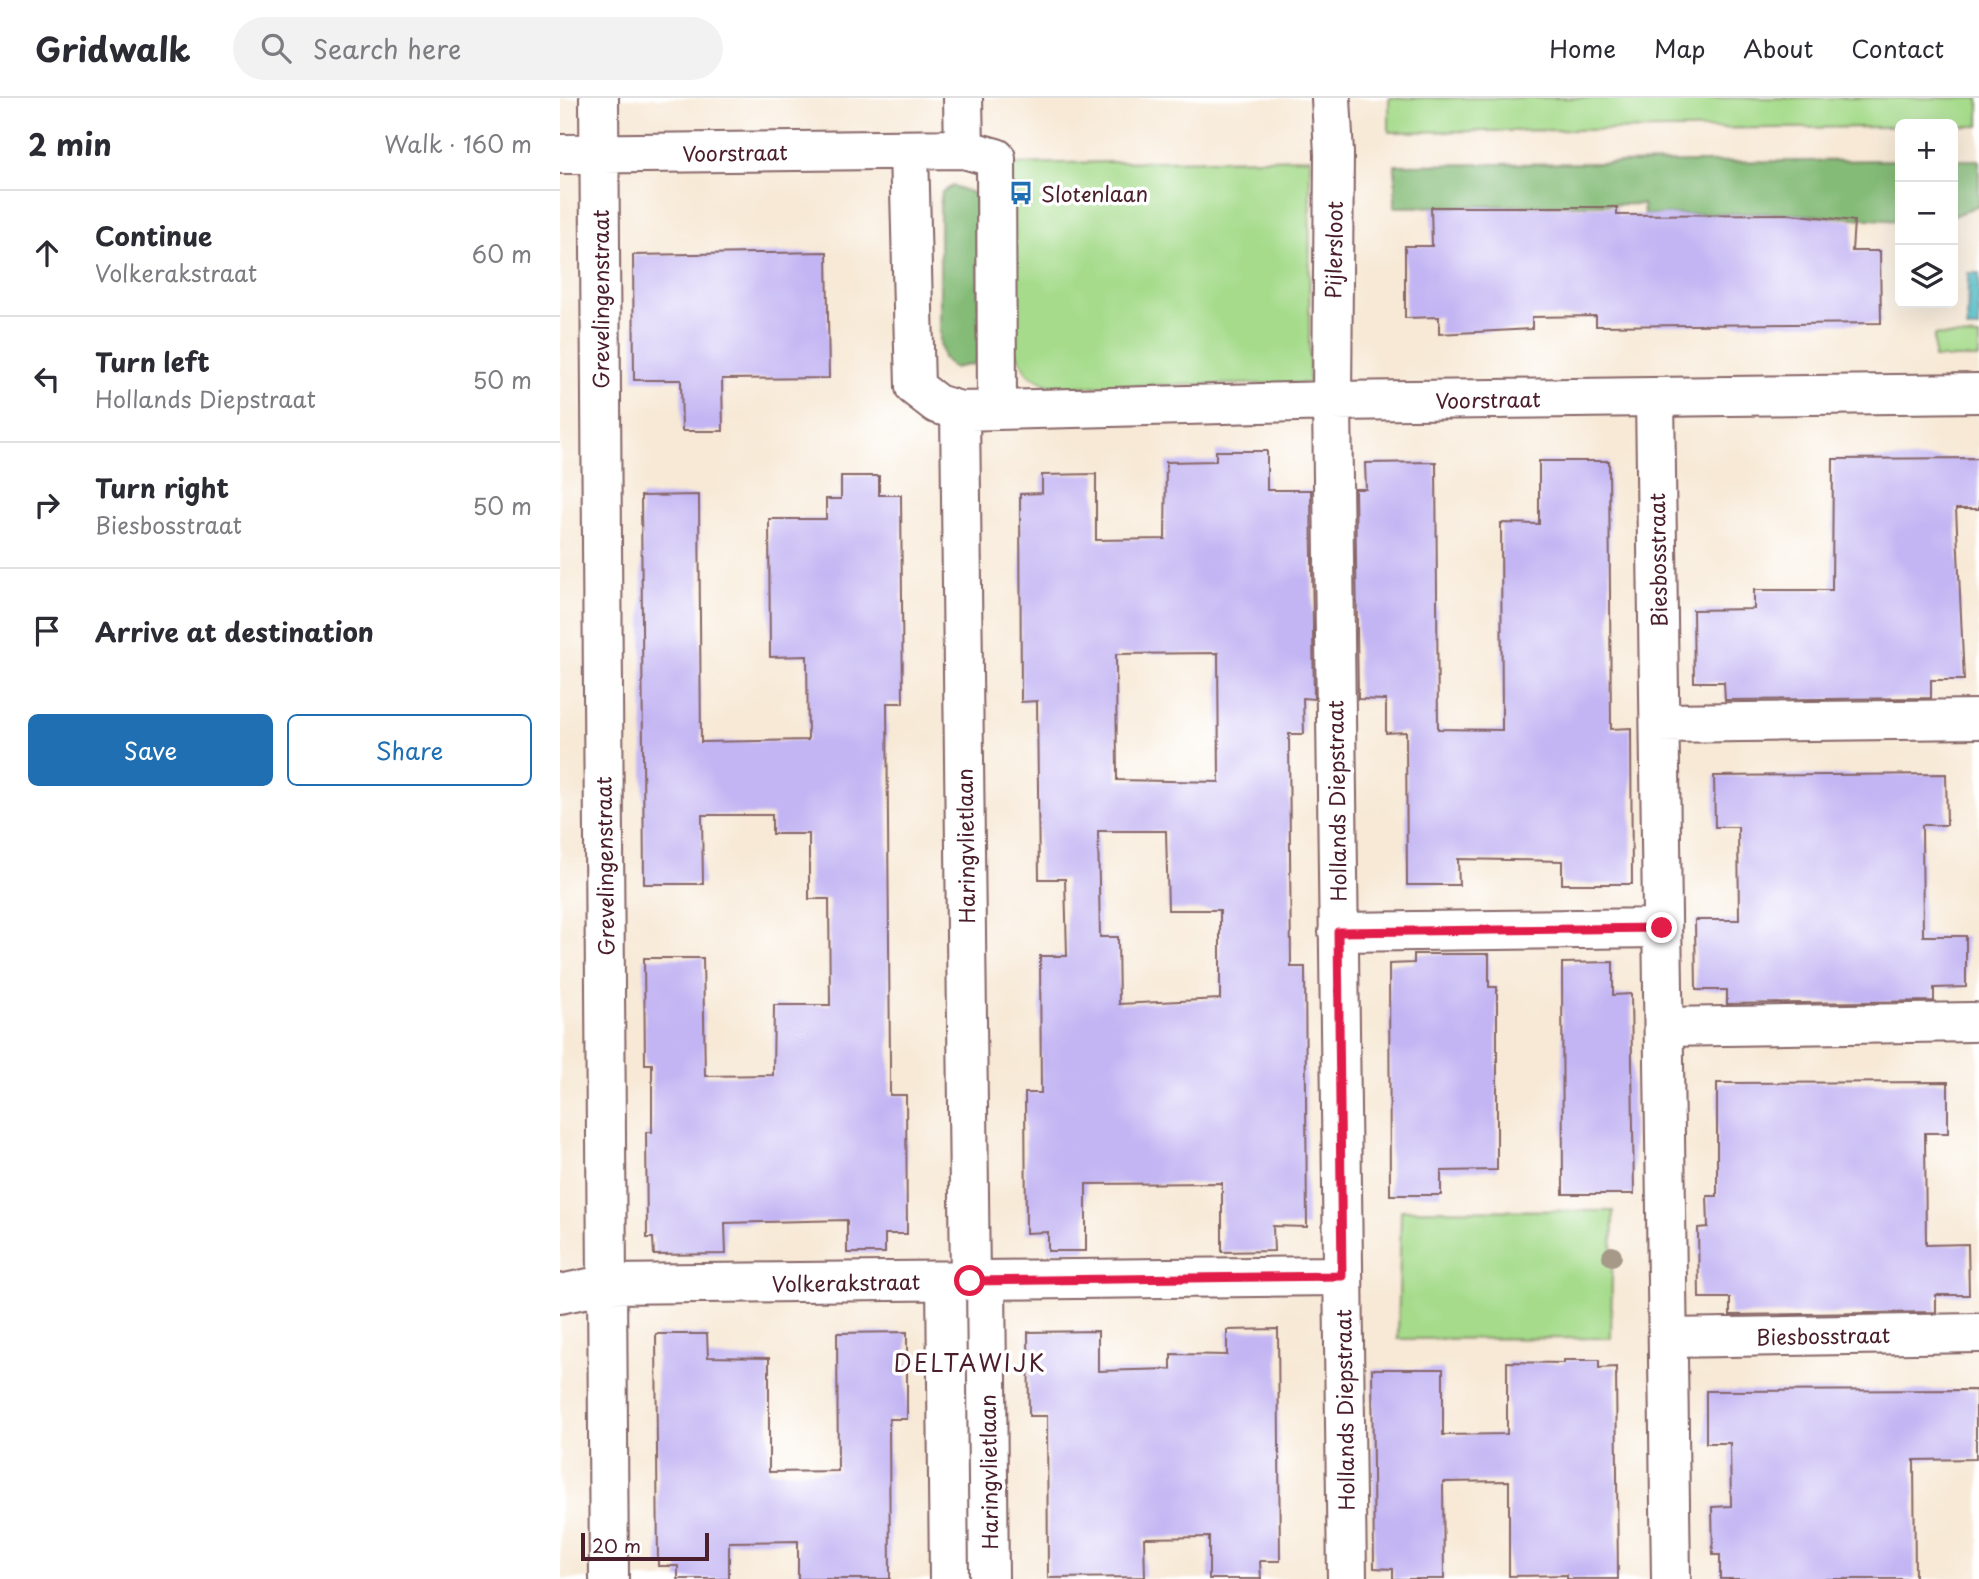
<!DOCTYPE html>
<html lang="en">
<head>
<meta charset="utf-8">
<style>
  :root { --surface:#fff; --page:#f2f2f3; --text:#2b2b33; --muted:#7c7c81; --line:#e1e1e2; --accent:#1f6fb2 }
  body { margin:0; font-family:"Playpen Sans",sans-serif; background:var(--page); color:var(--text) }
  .controls { position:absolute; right:21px; top:21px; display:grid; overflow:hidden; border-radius:10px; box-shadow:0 7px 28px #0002 }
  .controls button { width:63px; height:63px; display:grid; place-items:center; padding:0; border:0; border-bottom:2px solid var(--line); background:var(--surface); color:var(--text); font:35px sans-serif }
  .scale { position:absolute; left:21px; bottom:18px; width:128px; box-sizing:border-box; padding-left:7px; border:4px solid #4a1f2b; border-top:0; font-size:19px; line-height:24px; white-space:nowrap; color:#4a1f2b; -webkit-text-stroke:5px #fff; paint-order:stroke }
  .stop { position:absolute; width:21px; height:21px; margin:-16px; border:5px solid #e11d48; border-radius:50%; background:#fff }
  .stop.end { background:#e11d48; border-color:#fff; box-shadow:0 2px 7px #0008 }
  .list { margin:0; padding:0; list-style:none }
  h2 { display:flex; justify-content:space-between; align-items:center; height:91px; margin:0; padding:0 28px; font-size:30px }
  h2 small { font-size:23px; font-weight:400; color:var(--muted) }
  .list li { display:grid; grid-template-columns:46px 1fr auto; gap:21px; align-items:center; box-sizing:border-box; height:126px; padding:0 28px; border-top:2px solid var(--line) }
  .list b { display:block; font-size:26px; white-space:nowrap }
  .list p { margin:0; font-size:23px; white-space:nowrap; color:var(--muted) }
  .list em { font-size:23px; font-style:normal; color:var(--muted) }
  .actions { display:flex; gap:14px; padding:21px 28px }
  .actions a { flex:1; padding:16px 0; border:2px solid var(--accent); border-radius:10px; text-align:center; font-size:24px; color:var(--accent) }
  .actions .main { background:var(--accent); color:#fff }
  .icon { flex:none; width:38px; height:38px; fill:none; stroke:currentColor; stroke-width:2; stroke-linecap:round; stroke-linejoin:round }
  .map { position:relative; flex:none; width:1419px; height:1481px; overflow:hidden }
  header { display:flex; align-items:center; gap:42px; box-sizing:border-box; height:98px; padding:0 35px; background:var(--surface); border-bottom:2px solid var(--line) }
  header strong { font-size:33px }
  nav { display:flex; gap:38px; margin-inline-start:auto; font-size:24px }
  .search { width:490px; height:63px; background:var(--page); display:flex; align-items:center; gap:18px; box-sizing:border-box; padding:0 24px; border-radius:38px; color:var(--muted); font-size:26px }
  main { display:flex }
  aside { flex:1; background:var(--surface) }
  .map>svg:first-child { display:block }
</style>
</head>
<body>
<header>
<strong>Gridwalk</strong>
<div class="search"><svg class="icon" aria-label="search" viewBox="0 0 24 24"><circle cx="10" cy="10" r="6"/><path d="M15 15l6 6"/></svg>Search here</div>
<nav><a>Home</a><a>Map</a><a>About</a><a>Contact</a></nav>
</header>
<main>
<aside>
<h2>2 min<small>Walk · 160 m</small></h2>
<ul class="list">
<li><svg class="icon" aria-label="ahead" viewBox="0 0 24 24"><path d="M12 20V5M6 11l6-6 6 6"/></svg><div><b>Continue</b><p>Volkerakstraat</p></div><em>60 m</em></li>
<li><svg class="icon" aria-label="left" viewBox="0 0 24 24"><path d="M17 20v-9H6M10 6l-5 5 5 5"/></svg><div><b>Turn left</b><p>Hollands Diepstraat</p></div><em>50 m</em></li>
<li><svg class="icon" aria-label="right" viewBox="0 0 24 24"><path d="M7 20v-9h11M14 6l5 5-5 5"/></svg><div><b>Turn right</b><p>Biesbosstraat</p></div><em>50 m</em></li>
<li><svg class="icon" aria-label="arrive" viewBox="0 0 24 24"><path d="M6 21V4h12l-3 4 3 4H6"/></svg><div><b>Arrive at destination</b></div></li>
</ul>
<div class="actions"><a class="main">Save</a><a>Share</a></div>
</aside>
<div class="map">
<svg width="1419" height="1481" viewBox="0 0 1419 1481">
  <rect width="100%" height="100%" fill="#fff"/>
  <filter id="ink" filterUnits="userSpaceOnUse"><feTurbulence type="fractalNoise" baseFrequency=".0143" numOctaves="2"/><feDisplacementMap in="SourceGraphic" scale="14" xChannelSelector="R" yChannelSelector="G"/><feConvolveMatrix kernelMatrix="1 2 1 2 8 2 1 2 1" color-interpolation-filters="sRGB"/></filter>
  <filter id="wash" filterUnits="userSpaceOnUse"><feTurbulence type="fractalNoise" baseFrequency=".00686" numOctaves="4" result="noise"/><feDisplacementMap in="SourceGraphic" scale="28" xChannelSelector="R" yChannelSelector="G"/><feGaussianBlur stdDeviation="1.57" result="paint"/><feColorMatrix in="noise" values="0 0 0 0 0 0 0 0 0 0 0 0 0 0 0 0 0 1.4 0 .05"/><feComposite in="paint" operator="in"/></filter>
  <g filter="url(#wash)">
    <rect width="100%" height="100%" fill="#f7e9d6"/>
    <path fill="#a6db8b" stroke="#787d5b" stroke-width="2" d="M829,0H1419V28L829,34Z
      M750,60L749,285L491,289L468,276L454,251L451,66Z
      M1374,237L1419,239V260H1374Z
      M841,1112L1053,1113L1051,1240L838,1241Z"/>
    <path fill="#84bb77" stroke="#676d51" stroke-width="2" d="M1340,62V123L1216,115L1084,117L1083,106L835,109V67Z
      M1393,62H1419V107L1393,118Z
      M393,88L413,95L419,115L418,257L414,266L393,270L383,260L380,244V108L382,94Z"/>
    <path fill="#48b7c1" stroke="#496b76" stroke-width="2" d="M1408,175H1419V231H1407Z"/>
    <g id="blocks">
      <path fill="#c3b5f3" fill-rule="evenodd" d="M871,109H1057V117L1230,116L1294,123L1292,153H1320L1321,225L1036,228V218L972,219V231L879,236V219L845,220V148H872Z
        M267,154L269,280L162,281L163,333H122L121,282H74L73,157Z
        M656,353H707V392H751L754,601L743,600L744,636H729L731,869H745L747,1129L713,1128L714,1153L662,1154V1085L526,1086V1153H488V1134L466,1135L465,995H481L480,858H507L505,781H479L477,603L461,604L460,396L482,395V377L536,376V442L605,441L606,364L656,363ZM658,555L659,684L557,682L556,556ZM538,733H606L608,812H660V901L559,906L558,839H540Z
        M1419,360V411H1396L1404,582H1371V600L1165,602L1164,584H1134L1133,512L1194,511V492H1272L1273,361Z
        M979,363H1049L1051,631L1071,630L1072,786H1002V763L898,761L899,787H847L846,634L826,635V602L798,601L795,391H806L805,365L876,364L878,631L942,632L941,425L979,426Z
        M281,378H319V397H341L343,605H327L330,964V997H346L347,1136H325V1155H287V1122L165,1125L166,1156L94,1157L93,1140H87L86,1034H92V966H85L84,860H143L145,978L213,977L214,907H270L269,801H249V736H212V717H142L143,786H84L81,398L139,397L141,644L248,642L247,558L210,559L209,421H266V401H281Z
        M1386,676L1387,727H1362L1363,838H1406V889L1374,890V903L1167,906V892H1136L1135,822H1179L1178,729H1155L1154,678Z
        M854,856H929V889H937V1072L881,1073V1097H830L829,866L854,865Z
        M1053,864V897L1071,896L1074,1096H1003L1002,865Z
        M1388,984V1035H1365L1366,1147L1408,1146L1409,1197H1376V1214L1170,1217V1200H1139L1138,1130L1148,1129L1147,1098H1157V985Z
        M718,1231L720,1463H700L701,1481H649V1439L584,1440L585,1479L488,1480L487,1318H469L468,1234L538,1233V1273L611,1271V1256L667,1257V1232Z
        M347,1234V1321H329L330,1481H238V1443L169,1444V1481H118V1468H98L96,1236H147L148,1259L209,1260V1374L278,1373L277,1235Z
        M1004,1262H1039V1270L1056,1269L1058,1481H1007V1477L949,1478V1383L883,1384L884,1481H833V1471L814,1470L812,1271H883V1337L947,1336V1264L1004,1265Z
        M1416,1292V1361L1354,1362L1355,1481H1160V1457H1153L1152,1409L1171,1408L1170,1345H1146V1293Z"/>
    </g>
  </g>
  <g filter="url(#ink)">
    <use href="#blocks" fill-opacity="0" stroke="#876667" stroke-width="2"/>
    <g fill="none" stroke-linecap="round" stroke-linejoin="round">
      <g stroke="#876667" stroke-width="42">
        <path id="minor" d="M39,0L49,1481
          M403,0L404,51
          M771,0L774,56L772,303L787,1481
          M349,52L355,289L377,306L400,313L772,303L1419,295
          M0,56L404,51L436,60L437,310
          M1095,299L1111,1481
          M400,313L410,1183
          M1100,625L1419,621
          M778,834L1102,830
          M1104,929L1413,924
          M426,1182L429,1481
          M386,1183L389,1481
          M0,1196L48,1186L782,1178
          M1108,1240L1419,1235"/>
      </g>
      <use href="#minor" stroke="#fff" stroke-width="38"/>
    </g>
    <circle fill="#a79988" cx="1052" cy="1158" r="10"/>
  </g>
  <g fill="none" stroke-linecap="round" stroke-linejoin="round" filter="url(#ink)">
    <path stroke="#e11d48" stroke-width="9" d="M410,1183L782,1178L778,834L1102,830"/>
  </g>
  <defs>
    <g id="bus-bare" transform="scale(1.89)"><path d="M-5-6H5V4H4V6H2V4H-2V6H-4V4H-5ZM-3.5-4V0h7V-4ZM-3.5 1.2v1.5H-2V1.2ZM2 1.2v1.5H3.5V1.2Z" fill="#1f6fb2" stroke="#fff" stroke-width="2.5" paint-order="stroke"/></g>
  </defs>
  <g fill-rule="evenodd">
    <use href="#bus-bare" x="461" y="95"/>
  </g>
  <g text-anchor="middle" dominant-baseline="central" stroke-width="7" stroke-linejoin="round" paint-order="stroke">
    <g font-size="21" fill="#4a1f2b" stroke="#fff">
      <text transform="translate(175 54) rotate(-1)">Voorstraat</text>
      <text transform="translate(773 152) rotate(-89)">Pijlersloot</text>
      <text transform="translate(40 201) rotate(-90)">Grevelingenstraat</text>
      <text transform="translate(928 301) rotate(-1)">Voorstraat</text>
      <text transform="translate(1097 462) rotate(-91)">Biesbosstraat</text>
      <text transform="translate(776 703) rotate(-91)">Hollands Diepstraat</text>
      <text transform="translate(405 748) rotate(-91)">Haringvlietlaan</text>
      <text transform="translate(44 768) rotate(-91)">Grevelingenstraat</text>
      <text transform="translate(286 1184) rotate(-1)">Volkerakstraat</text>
      <text transform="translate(1263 1237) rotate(-1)">Biesbosstraat</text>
      <text transform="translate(784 1312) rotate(-91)">Hollands Diepstraat</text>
      <text transform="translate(428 1374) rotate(-91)">Haringvlietlaan</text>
    </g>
    <g font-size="21" fill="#4a1f2b" stroke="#fff" text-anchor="start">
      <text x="481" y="95">Slotenlaan</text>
    </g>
    <g font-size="23" letter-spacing="2" fill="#4a1f2b" stroke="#fff">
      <text x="410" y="1264">DELTAWIJK</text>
    </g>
  </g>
</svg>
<div class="controls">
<button>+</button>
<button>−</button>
<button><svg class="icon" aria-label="layers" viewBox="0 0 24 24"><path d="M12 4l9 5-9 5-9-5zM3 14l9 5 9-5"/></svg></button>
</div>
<div class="scale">20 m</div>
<div class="stop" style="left:410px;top:1183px"></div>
<div class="stop end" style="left:1102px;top:830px"></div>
</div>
</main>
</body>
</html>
